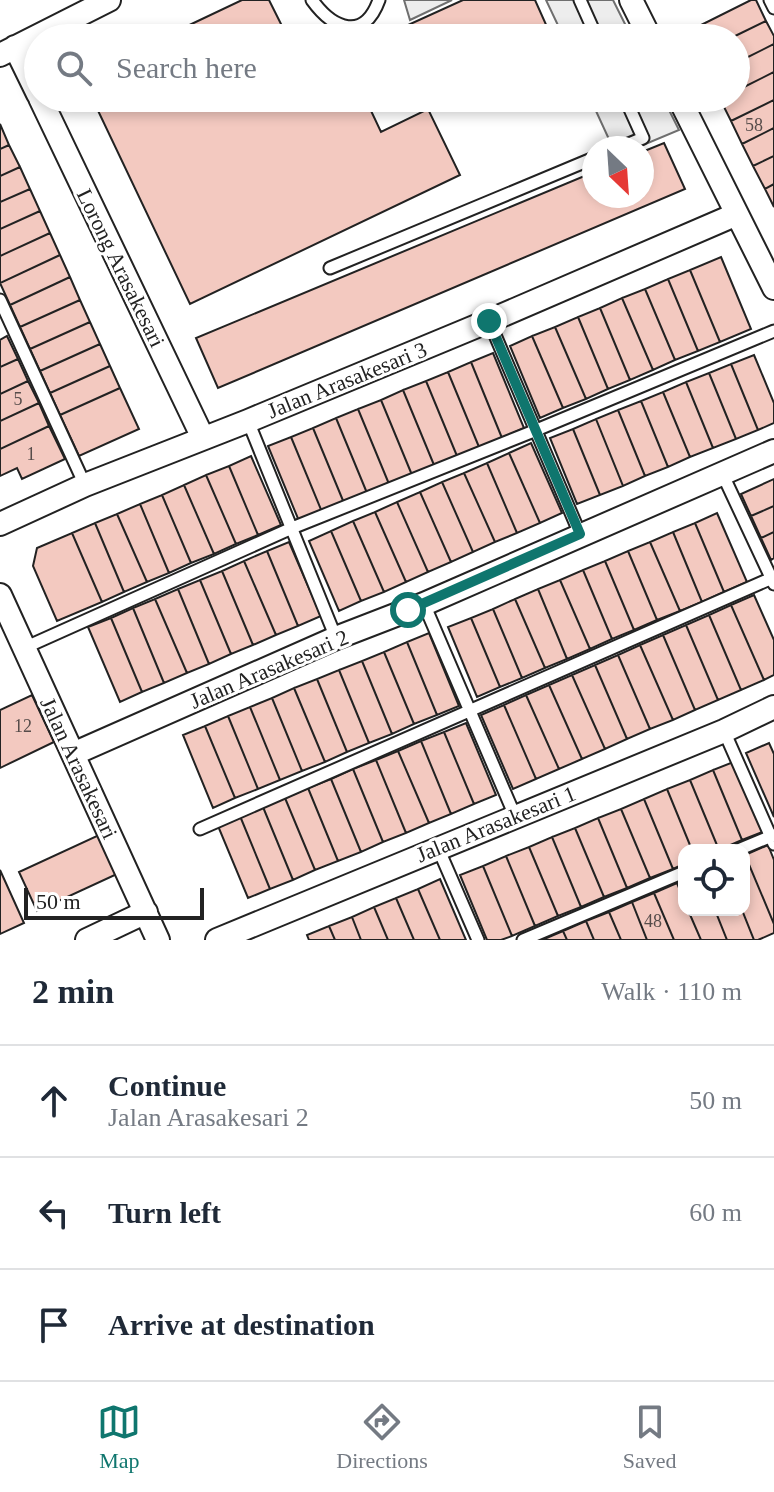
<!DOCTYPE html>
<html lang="en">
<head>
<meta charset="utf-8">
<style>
  :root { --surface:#fff; --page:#f6f6f7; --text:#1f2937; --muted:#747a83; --line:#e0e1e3; --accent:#0f766e }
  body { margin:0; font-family:Georgia,serif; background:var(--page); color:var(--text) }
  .controls { position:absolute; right:24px; bottom:24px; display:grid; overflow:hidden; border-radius:16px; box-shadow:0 4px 12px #0003 }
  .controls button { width:72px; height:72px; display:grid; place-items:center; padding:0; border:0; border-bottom:2px solid var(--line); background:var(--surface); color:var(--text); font:40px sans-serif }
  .compass { position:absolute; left:582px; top:136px; width:72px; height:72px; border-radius:50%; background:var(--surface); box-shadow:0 4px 12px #0003; rotate:155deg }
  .scale { position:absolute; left:24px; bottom:20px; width:180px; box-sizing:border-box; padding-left:8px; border:4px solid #222; border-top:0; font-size:22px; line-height:28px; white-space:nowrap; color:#222; -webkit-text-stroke:6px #fff; paint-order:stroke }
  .stop { position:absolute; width:24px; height:24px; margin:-18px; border:6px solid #0f766e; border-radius:50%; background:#fff }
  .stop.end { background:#0f766e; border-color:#fff; box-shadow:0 2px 8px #0008 }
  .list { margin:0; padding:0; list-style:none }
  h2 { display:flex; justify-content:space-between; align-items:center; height:104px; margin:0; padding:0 32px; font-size:34px }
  h2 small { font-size:26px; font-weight:400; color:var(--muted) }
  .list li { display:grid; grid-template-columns:52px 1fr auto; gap:24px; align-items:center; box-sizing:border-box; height:112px; padding:0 32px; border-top:2px solid var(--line) }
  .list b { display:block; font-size:30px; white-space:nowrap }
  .list p { margin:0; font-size:26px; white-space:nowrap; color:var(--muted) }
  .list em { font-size:26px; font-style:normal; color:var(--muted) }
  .icon { flex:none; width:44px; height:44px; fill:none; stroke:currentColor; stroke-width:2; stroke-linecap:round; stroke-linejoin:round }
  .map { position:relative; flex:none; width:774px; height:940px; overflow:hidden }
  .search { position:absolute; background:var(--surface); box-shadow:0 4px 12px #0003; left:24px; right:24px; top:24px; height:88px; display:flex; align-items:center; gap:20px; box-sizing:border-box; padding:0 28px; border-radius:44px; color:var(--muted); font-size:30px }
  .sheet { height:440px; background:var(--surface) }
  nav { display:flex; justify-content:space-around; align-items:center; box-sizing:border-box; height:112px; border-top:2px solid var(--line); background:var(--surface); font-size:22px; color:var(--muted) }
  nav a { display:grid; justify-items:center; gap:4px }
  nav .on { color:var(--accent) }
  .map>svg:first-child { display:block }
</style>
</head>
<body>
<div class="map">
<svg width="774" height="940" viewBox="0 0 774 940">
  <rect width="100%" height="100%" fill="#fff"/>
  <path fill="#ededed" stroke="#6f6f6f" stroke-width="2" d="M404,0H452L410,20Z
    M546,0H613L632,38H564Z
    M590,98H663L679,130L636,148H613Z"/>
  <path fill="#f3c9c0" stroke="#222" stroke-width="2" d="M242,0H269L288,38H162Z
    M463,0H535L552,38H401L397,30Z
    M751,0H756L766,21L731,38H690L687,32Z
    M766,21L774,36V44L736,63V38H731Z
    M774,44V72L736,91V63Z
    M774,72V100L731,121L720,99L736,98V91Z
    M92,98H365L381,132L428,109L460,175L190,304Z
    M774,100V128L742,144L731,121Z
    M0,124L9,145L0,149Z
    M774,128V156L753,166L742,144Z
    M664,143L685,189L218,388L196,338L594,172V196H642V152Z
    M9,145L20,167L0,176V149Z
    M774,156V184L765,189L753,166Z
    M20,167L30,189L0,202V176Z
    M774,184V207L765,189Z
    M30,189L40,211L0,229V202Z
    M40,211L50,233L0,256V229Z
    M50,233L60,255L0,283V256Z
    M60,255L70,277L10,305L0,283Z
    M721,257L751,329L720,342L690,270Z
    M690,270L720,342L698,351L668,279Z
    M70,277L80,300L20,327L10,305Z
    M668,279L698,351L675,360L645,289Z
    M645,289L675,360L653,370L622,298Z
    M622,298L653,370L630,380L600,308Z
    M80,300L90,322L30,349L20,327Z
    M600,308L630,380L608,389L578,317Z
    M578,317L608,389L586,399L555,327Z
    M90,322L100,344L40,371L30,349Z
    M555,327L586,399L563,408L532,336Z
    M7,336L18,359L0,367V340Z
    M532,336L563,408L540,418L510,346Z
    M100,344L110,366L50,393L40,371Z
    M493,353L524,428L502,438L471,362Z
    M754,355L774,403V423L758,430L731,364Z
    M18,359L28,381L0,394V367Z
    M471,362L502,438L479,447L448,372Z
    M731,364L758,430L736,439L709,373Z
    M110,366L120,388L60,415L50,393Z
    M448,372L479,447L457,456L426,381Z
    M709,373L736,439L713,448L686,382Z
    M28,381L39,403L0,421V394Z
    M426,381L457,456L434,465L403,390Z
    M686,382L713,448L690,457L663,392Z
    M120,388L139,429L79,456L60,415Z
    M403,390L434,465L412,475L381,400Z
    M663,392L690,457L668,467L641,401Z
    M381,400L412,475L389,484L358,409Z
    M641,401L668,467L645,476L618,410Z
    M39,403L49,426L0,449V421Z
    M358,409L389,484L367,493L336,418Z
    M618,410L645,476L623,486L596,419Z
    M336,418L367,493L344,503L313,428Z
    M596,419L623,486L600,495L573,429Z
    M49,426L65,459L22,479L17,468L0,476V449Z
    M313,428L344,503L322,512L291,437Z
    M573,429L600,495L577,504L550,438Z
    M291,437L322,512L299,521L268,446Z
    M531,443L562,513L540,523L509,453Z
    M509,453L540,523L517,533L487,463Z
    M251,456L281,525L258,535L229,466Z
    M487,463L517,533L495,542L464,473Z
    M229,466L258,535L236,544L206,475Z
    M464,473L495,542L473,552L442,482Z
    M206,475L236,544L214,554L184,485Z
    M774,479V506L751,516L741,494Z
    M442,482L473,552L451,562L420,492Z
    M184,485L214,554L191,563L162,495Z
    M420,492L451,562L428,572L397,502Z
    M162,495L191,563L169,573L140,504Z
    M397,502L428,572L406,582L375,512Z
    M140,504L169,573L147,582L117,514Z
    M774,506V532L761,538L751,516Z
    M375,512L406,582L384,592L353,521Z
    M717,513L747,582L724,592L695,523Z
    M117,514L147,582L124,592L95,523Z
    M353,521L384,592L361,601L331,531Z
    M95,523L124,592L102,602L72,533Z
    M695,523L724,592L702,602L673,532Z
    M331,531L361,601L339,611L309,541Z
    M673,532L702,602L680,611L650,542Z
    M774,532V558L771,560L761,538Z
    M72,533L102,602L57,621L33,566L37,548Z
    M289,542L321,616L298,626L267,551Z
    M650,542L680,611L657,620L628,551Z
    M267,551L298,626L276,635L244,561Z
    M628,551L657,620L634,630L605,561Z
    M244,561L276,635L253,645L222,571Z
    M605,561L634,630L612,639L583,570Z
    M583,570L612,639L590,649L560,580Z
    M222,571L253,645L231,654L200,580Z
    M200,580L231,654L209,664L178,589Z
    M560,580L590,649L567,659L538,589Z
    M178,589L209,664L187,673L155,599Z
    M538,589L567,659L545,668L515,599Z
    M754,595L774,640V675L764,680L731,605Z
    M155,599L187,673L164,683L133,608Z
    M515,599L545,668L522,678L493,609Z
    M731,605L764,680L741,690L709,615Z
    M133,608L164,683L142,692L111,618Z
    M493,609L522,678L500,687L471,618Z
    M709,615L741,690L718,700L686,625Z
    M111,618L142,692L120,702L88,627Z
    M471,618L500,687L477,697L448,627Z
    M686,625L718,700L695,710L663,635Z
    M429,633L459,706L437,715L407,642Z
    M663,635L695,710L673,720L640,645Z
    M407,642L437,715L414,724L384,652Z
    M640,645L673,720L650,729L618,655Z
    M384,652L414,724L392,734L362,661Z
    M618,655L650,729L627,739L595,665Z
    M362,661L392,734L369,743L339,670Z
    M595,665L627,739L605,749L572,675Z
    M339,670L369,743L347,752L317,679Z
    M572,675L605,749L582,759L549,685Z
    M317,679L347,752L325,762L294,688Z
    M549,685L582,759L559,769L526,695Z
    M294,688L325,762L302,771L272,698Z
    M32,695L54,742L0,768V710Z
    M526,695L559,769L536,779L504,705Z
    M272,698L302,771L280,780L250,707Z
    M504,705L536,779L513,789L481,715Z
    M250,707L280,780L258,789L228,716Z
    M228,716L258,789L235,798L205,726Z
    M466,723L496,795L474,804L444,732Z
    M205,726L235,798L213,808L183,735Z
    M444,732L474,804L451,814L421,741Z
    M421,741L451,814L429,823L398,751Z
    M769,743L774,754V817L746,753Z
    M398,751L429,823L406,833L376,760Z
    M376,760L406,833L383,842L353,769Z
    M736,761L765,831L742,840L713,770Z
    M353,769L383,842L361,852L331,779Z
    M713,770L742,840L719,850L690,780Z
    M331,779L361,852L338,861L308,788Z
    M690,780L719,850H692L667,789Z
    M308,788L338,861L315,870L285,798Z
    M667,789L692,850H684V864L673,869L644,799Z
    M285,798L315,870L293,880L263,807Z
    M644,799L673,869L650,878L621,809Z
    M263,807L293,880L270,889L240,816Z
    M621,809L650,878L627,888L598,818Z
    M240,816L270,889L248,898L218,826Z
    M598,818L627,888L604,897L575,828Z
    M575,828L604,897L581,907L552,837Z
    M99,835L117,874L37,911L19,872Z
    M552,837L581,907L558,916L529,847Z
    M768,845L774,860V924L745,855Z
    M529,847L558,916L535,926L506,856Z
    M744,855H745L774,924V933L758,940H754L742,910H744Z
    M506,856L535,926L512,936L483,866Z
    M483,866L512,936L501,940H487L460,875Z
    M0,870L24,923L0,934Z
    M440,879L466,940H440L418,889Z
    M677,883L684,900V910H688L701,940H674L654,893Z
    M418,889L440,940H414L396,898Z
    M654,893L674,940H647L632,902Z
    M396,898L414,940H388L374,907Z
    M632,902L647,940H621L609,912Z
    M374,907L388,940H361L352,917Z
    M688,910H715L727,940H701Z
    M715,910H742L754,940H727Z
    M609,912L621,940H594L586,921Z
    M352,917L361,940H335L329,926Z
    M586,921L594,940H567L563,931Z
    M329,926L335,940H309L307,935Z
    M563,931L567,940H542Z"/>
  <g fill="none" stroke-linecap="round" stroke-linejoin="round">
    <g stroke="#222" stroke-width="15">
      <path id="service" d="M312,0C333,29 364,42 379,0
        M580,0L597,38
        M770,0L774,8
        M619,148L643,138L625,98
        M330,268L594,158
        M0,300L85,485
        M489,321L580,534
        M248,421L336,638
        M722,473L774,584
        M424,604L515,816
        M24,648L292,528L534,431L774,331
        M724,731L774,844
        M200,829L772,578
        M438,848L478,940
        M738,850L774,835
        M523,940L684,872"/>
    </g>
    <g stroke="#222" stroke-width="26">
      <path id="minor" d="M631,0L650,38
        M15,47L38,94
        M0,55L109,0
        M40,98L203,438
        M679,98L774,288
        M0,524L85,485L248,421L489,321L737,214
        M0,595L158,940
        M73,754L336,638L424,604L774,451
        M87,940L146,912
        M217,940L724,731L774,707"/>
    </g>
    <use href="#service" stroke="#fff" stroke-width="11"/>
    <use href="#minor" stroke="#fff" stroke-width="22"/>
  </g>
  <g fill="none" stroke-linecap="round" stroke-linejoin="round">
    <path stroke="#0f766e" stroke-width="10" d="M408,610L580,534L489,321"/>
  </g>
  <g text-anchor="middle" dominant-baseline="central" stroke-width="6" stroke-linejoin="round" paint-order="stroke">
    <g font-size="18" fill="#564c4a">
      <text x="754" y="125">58</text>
      <text x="18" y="399">5</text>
      <text x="31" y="454">1</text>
      <text x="23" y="726">12</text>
      <text x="653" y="921">48</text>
    </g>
    <g font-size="22" fill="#222" stroke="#fff">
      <text transform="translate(121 268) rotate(64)">Lorong Arasakesari</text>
      <text transform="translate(347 380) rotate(-22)">Jalan Arasakesari 3</text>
      <text transform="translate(269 669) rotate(-23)">Jalan Arasakesari 2</text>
      <text transform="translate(79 768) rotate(65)">Jalan Arasakesari</text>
      <text transform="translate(496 824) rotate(-22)">Jalan Arasakesari 1</text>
    </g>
  </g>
</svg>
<div class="controls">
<button><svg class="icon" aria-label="locate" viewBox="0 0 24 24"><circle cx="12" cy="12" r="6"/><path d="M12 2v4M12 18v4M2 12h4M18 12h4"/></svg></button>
</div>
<svg class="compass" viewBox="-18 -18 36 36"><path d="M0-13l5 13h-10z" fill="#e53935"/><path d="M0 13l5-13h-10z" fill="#747a83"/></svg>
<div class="scale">50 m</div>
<div class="stop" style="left:408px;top:610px"></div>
<div class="stop end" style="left:489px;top:321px"></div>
<div class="search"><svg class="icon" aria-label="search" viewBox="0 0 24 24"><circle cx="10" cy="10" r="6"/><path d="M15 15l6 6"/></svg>Search here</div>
</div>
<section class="sheet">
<h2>2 min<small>Walk · 110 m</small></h2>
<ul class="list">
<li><svg class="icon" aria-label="ahead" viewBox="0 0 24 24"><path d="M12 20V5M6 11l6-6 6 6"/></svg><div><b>Continue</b><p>Jalan Arasakesari 2</p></div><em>50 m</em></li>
<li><svg class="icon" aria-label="left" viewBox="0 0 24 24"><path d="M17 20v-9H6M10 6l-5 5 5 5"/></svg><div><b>Turn left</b></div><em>60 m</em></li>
<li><svg class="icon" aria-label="arrive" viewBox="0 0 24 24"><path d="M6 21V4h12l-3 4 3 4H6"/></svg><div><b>Arrive at destination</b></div></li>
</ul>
</section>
<nav>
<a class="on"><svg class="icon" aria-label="map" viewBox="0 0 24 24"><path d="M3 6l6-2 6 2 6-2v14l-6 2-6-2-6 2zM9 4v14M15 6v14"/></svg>Map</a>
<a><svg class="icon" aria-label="directions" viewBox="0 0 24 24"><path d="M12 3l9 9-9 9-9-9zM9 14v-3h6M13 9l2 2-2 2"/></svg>Directions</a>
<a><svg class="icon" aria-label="saved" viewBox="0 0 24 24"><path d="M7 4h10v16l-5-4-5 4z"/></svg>Saved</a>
</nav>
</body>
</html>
